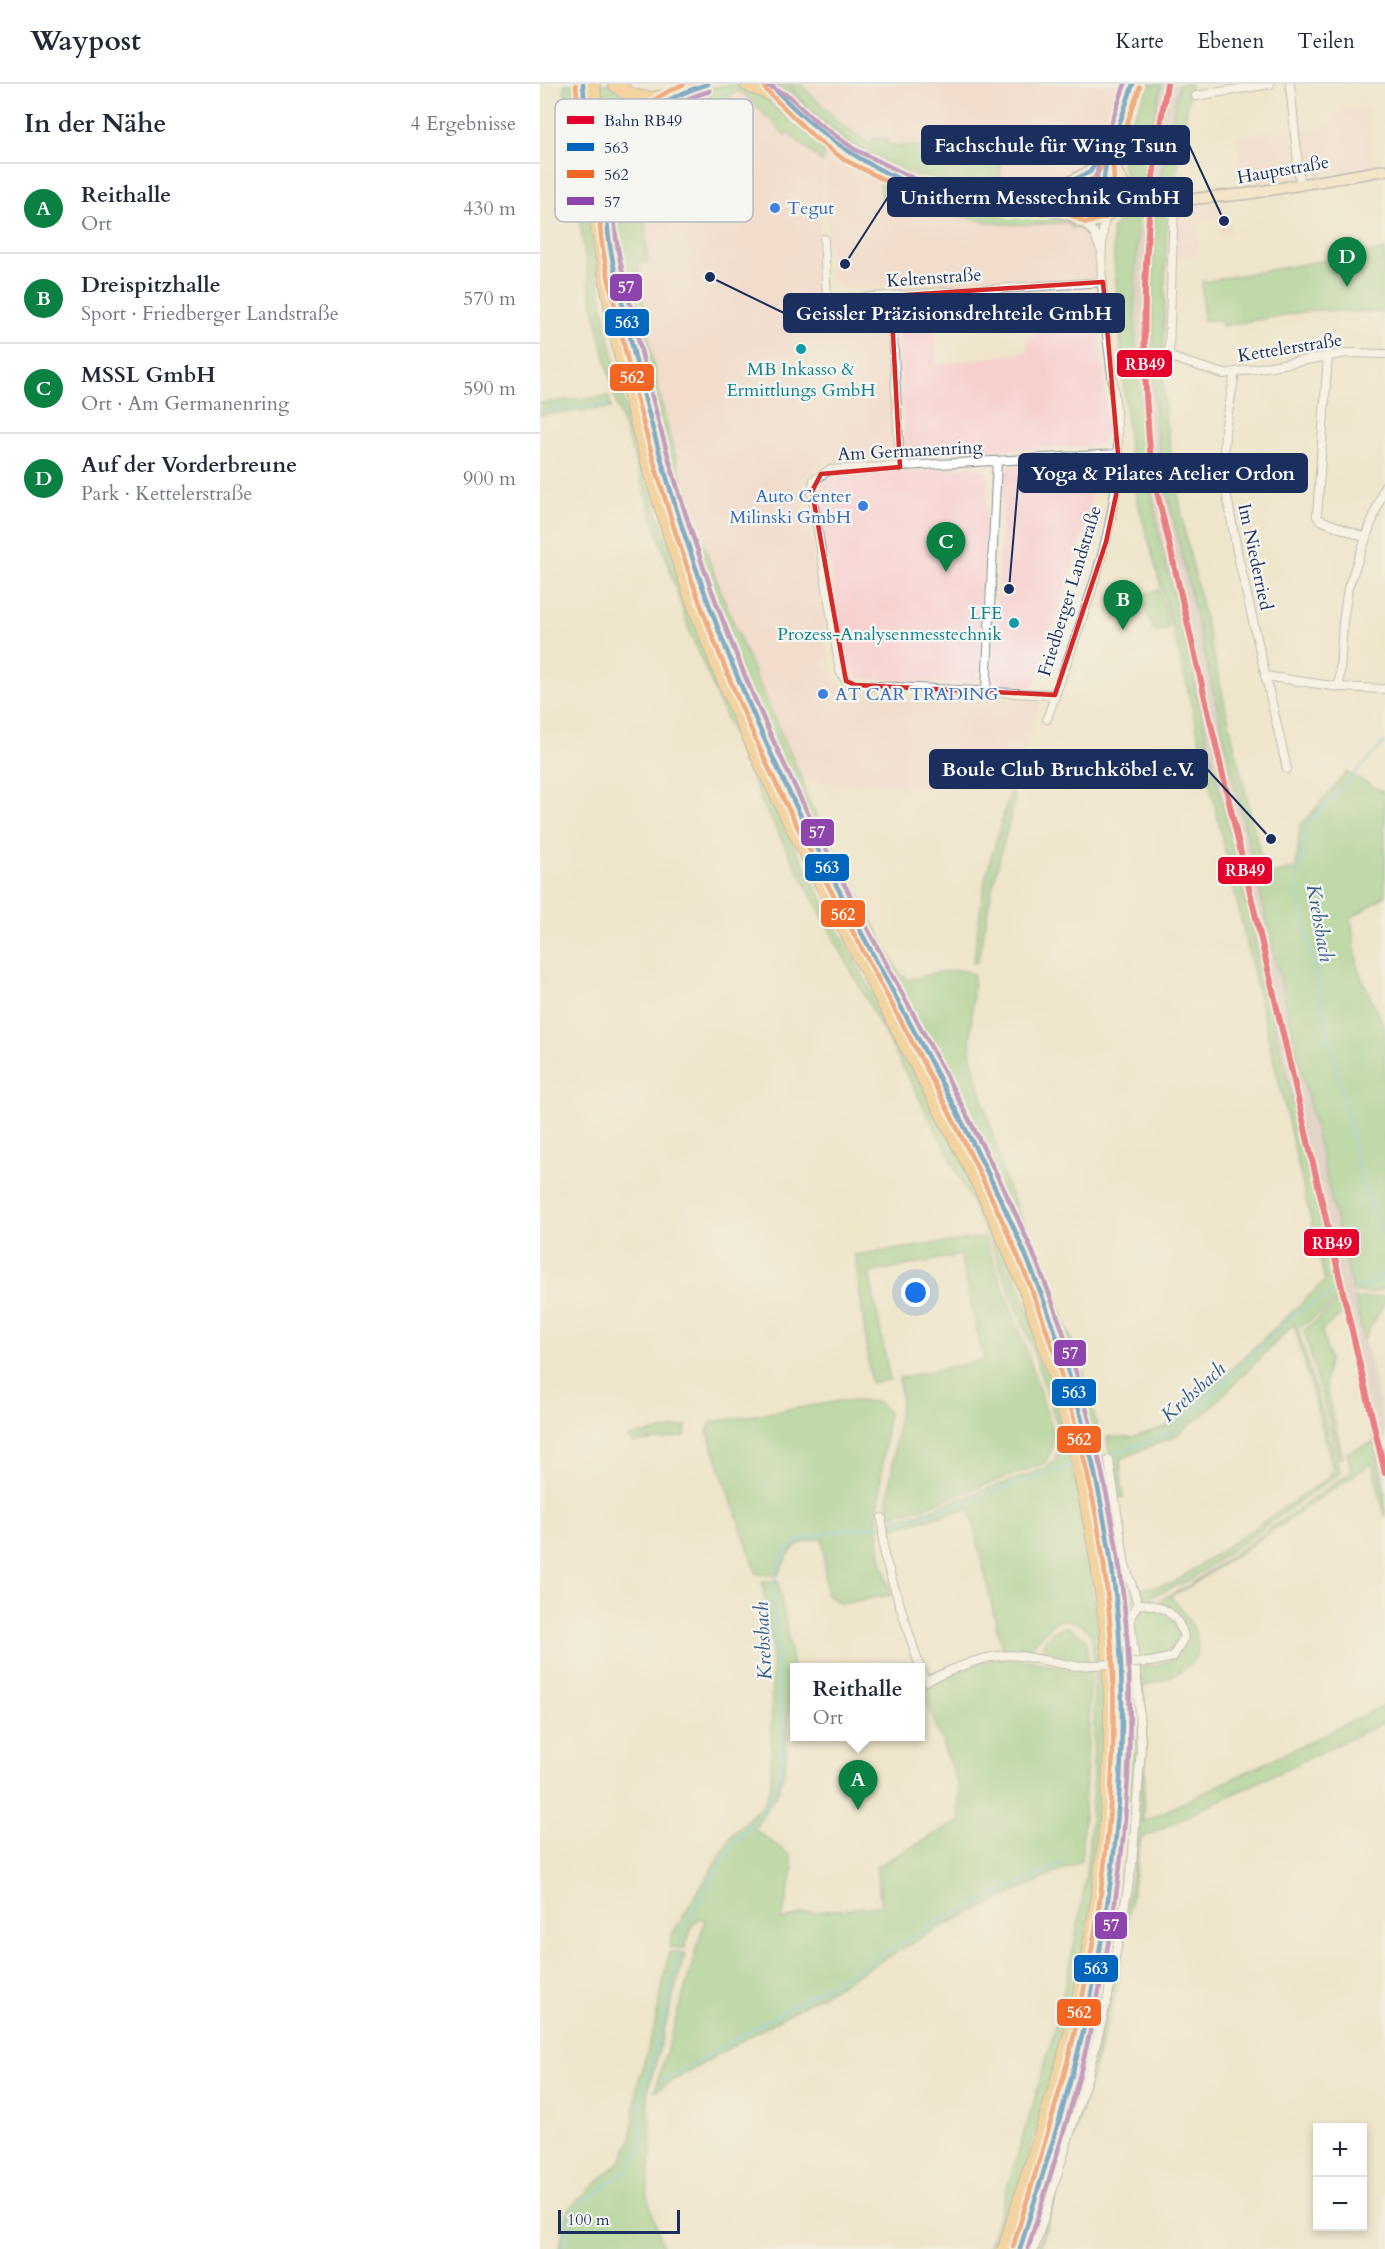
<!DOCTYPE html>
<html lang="de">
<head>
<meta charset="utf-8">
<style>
  :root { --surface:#fff; --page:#f2f2f3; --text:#1f2937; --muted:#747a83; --line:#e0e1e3; --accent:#0b8043 }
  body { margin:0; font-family:Cardo,serif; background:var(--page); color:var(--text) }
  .controls { position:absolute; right:18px; bottom:18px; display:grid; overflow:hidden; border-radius:0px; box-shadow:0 3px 9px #0003 }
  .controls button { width:54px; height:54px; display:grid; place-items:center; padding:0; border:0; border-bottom:2px solid var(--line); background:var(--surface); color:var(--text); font:30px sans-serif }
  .scale { position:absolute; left:18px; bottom:15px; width:122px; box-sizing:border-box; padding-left:6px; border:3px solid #1b2f5e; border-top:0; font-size:16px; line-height:21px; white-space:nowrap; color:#1b2f5e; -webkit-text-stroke:4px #f6f6f2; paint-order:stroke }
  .you { position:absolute; left:376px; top:1209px; width:21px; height:21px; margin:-15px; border:4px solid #fff; border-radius:50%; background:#1a73e8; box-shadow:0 0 0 9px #1a73e833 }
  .badge { display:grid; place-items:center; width:39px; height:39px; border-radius:50%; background:var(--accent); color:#fff; font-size:20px; font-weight:700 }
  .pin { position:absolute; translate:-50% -50px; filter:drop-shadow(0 2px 3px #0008) }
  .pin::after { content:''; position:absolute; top:32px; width:21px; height:18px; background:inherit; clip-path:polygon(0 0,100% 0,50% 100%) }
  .popup { position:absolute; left:250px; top:1579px; width:135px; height:78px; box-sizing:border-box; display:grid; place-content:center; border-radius:0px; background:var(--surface); filter:drop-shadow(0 2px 4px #0005); font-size:20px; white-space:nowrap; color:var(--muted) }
  .popup b { font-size:22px; color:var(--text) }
  .popup::after { content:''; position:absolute; left:50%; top:100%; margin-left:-12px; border:12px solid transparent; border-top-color:var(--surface) }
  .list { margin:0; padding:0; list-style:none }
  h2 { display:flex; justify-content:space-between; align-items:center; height:78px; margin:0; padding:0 24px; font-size:26px }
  h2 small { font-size:20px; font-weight:400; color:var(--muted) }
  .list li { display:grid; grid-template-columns:39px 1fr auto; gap:18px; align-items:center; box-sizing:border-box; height:90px; padding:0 24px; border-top:2px solid var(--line) }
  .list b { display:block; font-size:22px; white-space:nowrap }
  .list p { margin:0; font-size:20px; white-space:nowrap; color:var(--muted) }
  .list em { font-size:20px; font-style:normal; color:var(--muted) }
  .map { position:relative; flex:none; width:845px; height:2165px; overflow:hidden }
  header { display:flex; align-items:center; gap:36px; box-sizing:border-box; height:84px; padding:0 30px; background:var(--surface); border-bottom:2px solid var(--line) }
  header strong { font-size:28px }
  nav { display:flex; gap:33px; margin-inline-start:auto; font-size:21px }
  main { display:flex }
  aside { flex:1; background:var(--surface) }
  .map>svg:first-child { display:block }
</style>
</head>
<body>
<header>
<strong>Waypost</strong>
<nav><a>Karte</a><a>Ebenen</a><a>Teilen</a></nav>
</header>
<main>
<aside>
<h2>In der Nähe<small>4 Ergebnisse</small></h2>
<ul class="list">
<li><span class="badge">A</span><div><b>Reithalle</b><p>Ort</p></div><em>430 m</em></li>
<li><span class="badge">B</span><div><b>Dreispitzhalle</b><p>Sport · Friedberger Landstraße</p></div><em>570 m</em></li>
<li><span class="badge">C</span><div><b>MSSL GmbH</b><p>Ort · Am Germanenring</p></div><em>590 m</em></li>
<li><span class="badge">D</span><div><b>Auf der Vorderbreune</b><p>Park · Kettelerstraße</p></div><em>900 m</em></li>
</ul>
</aside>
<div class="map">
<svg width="845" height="2165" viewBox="0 0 845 2165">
  <rect width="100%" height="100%" fill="#f6f6f2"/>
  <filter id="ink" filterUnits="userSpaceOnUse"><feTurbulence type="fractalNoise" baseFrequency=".0167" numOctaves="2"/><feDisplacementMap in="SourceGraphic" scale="12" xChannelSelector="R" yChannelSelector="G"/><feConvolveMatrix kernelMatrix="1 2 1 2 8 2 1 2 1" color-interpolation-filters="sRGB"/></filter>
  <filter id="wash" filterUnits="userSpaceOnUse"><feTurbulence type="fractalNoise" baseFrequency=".008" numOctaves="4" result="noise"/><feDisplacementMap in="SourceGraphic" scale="24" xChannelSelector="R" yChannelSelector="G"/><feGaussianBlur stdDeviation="1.35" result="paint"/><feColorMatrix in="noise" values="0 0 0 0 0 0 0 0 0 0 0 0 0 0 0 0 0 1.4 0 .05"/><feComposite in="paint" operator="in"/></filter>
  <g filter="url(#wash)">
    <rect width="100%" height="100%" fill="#efe5cb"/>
    <path fill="#f7d0ce" d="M231,0H587L568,49L546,85L528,88L515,100L519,126L356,74L308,43L278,15L251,19Z
      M195,8H203L246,51L248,49L283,79L279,167L281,200L274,215L278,225L292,231L308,221L335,218L342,220L346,228L353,368L350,374L297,377L294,381H278L266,393L263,409L290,577L284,578L285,584L290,583L300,601L318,610L501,617L470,708L263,697L184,518L122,323L98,178L108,177L103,110L110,73L123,54Z
      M829,25L832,77H845V82L706,105L696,52L791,42L799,26Z
      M284,65L340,97L343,115L356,114L387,125L454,139L476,141L529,138L530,143L539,144L544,149H550L556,166V194L304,204L293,198L290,191Z
      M685,117L691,149L681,151L678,135L659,137L660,171H636L638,130L646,122Z
      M544,206L554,208L558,220L568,345L567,352L562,360L546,364L543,362L367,370L365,363L357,224L362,218L393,215L396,281L487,268V253L495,252L492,209Z
      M557,376L548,434L494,603L459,601L453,589L464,388L474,381Z
      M437,383L443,384L448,390L438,595L428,600L317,594L306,580L278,412L282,398L296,391Z"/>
    <path fill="#d2bec4" d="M622,0H639L617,99H604L611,45Z
      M599,144L613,145L615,334L622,386L845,1342V1409L620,455L607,388L601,335L597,213Z"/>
    <path fill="#88c980" stroke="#527c6f" stroke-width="1.5" d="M24,0H35C44,142 69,287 115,422C130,464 147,506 163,548C186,608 209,669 237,727C314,886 412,1036 478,1200C526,1321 549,1449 561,1578H554L551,1550L541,1540L527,1535L514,1538L486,1568L462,1566L430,1425L347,1445V1437L383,1428L506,1384L515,1376L519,1366V1347L491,1260L449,1155L403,1059L222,719L150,549L76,318L65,273L51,210L30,76Z
      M60,0H70L115,18L66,81Z
      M198,0C222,5 235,25 254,39C288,65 329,89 369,105C386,111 404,117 422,119C463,124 517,119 549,148L544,149L539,143L530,144L529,138C504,140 479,142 454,139C416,133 379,118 341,114L340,97L284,65L283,79L249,49L246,52L203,9L195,8C172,22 145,36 125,53C93,79 106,142 108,178L98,179C105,227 111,275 122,322C153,452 207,576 263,697L265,710L361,892H365L366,896C385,893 418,879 434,891L430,968L466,1099L511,1201L544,1290L562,1363L554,1366L527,1268L282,763L202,590L149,453L100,280L75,139L74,105L79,84L87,63L101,45L124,26L165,4Z
      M237,0H246C308,78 424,132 522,101L519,105C504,108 488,113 473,115C418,119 341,90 297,56C276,39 257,19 237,0Z
      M249,0H260L302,41L332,61L333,54L347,55V61L397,64V75L461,79L460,108C380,100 298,67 249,0Z
      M609,0H622L611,45L603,105C593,101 588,97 584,86C570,52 600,30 609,0Z
      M639,0H651L633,109L617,108Z
      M600,127C589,235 599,348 620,455L799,1214L758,1246L800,1389L650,1496L610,1513H601L596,1506L633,1499L788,1394L793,1385L754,1240L663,1331L635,1352L580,1375L583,1413L577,1414L568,1361L567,1353H593L625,1343L656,1318L785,1197L640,572L591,393L572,147L580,134Z
      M622,128L627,136L623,276L625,333L645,450L725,792L756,784L760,742L807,688L845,709V812L811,834L818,885L845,945V1204L831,1209L813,1208L622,386L615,334L612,212L615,129Z
      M845,166V229L774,226L682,242L681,236H663L662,198Z
      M69,312L71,324L0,331V319Z
      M619,506L629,544L614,548L601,511Z
      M470,708L475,714L452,805L438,877L433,879L445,796Z
      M444,1153L485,1262L513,1347L512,1365L505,1379L382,1424L346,1432L361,1315L359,1294L444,1276L420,1171L329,1189L350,1296L331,1299L315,1171Z
      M845,1212V1218L824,1255L815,1215Z
      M800,1216L803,1229L782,1246L789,1275L785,1300L803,1374L799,1375L764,1247Z
      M300,1317L338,1318L348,1329L337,1434L341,1472L351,1511L301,1520L286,1510L283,1455C255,1455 248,1468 238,1491L217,1490L167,1347L172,1338Z
      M146,1342L145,1352L93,1359L88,1353Z
      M833,1358L845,1409V1433L832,1379L649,1503L630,1512C674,1560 667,1585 603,1602L606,1663L603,1738L845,1621V1638L601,1754L575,1912L500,2165H497L551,1991L594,1781L604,1663L599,1583C622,1582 638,1577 647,1554L639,1532L620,1520L623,1514L648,1502L812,1387L807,1369Z
      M566,1377L595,1519L591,1525L593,1576L586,1577L557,1379Z
      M238,1496L252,1577L245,1685L239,1705L214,1745L251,1772L253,1786L242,1837L264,1829L341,1822L336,1783L419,1737V1704L381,1602C412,1589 445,1570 480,1575C504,1578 526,1587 550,1586L549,1644L541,1777L398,1844L115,2007L165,1836L160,1834L153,1840L145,1864L129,1863L132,1850L193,1750L225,1718L231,1700L232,1561L222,1497Z
      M608,1525C627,1529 634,1535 640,1552L627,1571L599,1576L595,1535L600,1528Z
      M529,1543L546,1555L548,1578L536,1579L504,1573L503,1560C510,1549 516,1544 529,1543Z
      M593,1583L597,1663L595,1717H586L588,1584Z
      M554,1585H563C566,1678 560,1775 543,1866C524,1967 489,2067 460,2165H448C486,2042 529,1919 546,1790C554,1723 554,1653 554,1585Z
      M129,1868L145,1869L107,2010L112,2061L107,2112L124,2165H19L28,2125L83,2075L91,2056L97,2002L114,1945Z"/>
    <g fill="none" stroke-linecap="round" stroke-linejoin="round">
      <path stroke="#64bfe2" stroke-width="2" d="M0,327L65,321
        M845,658L767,740L756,802L821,1097L845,1155
        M815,1203L832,1202L845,1187
        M558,1375L633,1348L753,1231L794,1208
        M121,1998L397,1838L523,1779
        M23,2165L29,2134L40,2121L88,2085L104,2060L98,2033L101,2015L127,1922L144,1841L195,1757L224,1726L238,1698L243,1670L233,1503C235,1491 238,1475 247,1465C261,1449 305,1447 326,1444C397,1433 463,1402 532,1382"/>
    </g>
  </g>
  <g filter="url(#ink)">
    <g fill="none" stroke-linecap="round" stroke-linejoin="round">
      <g stroke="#858a94" stroke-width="10">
        <path id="street" d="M750,0L760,100
          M656,12L730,0
          M634,118L629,269L633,274L684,290L807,269L845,270
          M544,139L554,149L560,164
          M284,155L287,216L563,198
          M351,212L360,383
          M788,271L777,432L780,436L826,454
          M695,288L685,347L683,391L698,472L747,685
          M725,592L799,603L845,605
          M799,603L803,538L808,504L845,401
          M446,607L457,377
          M515,611L315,601L306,597L300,587L272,409L274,396L289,386L578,370
          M507,635C534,553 576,459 578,372C579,293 552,211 565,132
          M569,1376L585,1481L598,1520
          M342,1434L344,1471L380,1584
          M598,1520C622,1520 638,1529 644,1553L633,1573L611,1578
          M381,1585L385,1597C414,1586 448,1567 480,1572C499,1575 517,1579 536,1582
          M494,2165L548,1991L568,1912L592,1781L601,1664L598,1605L590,1534L598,1520"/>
      </g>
      <g stroke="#858a94" stroke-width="13">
        <path id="secondary" d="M230,0C294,75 358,103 453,122C478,126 505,123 530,131
          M574,50L552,86L533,96L525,106L527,126L540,138C561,143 569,125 588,121L706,110L845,86
          M573,65C572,90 585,106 606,117
          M569,107L597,116
          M474,118L515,111L525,106
          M555,131C578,118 563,107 564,90C566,60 582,28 593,0"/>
      </g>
      <g stroke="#858a94" stroke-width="16">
        <path id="highway" d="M43,0C58,233 119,460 218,672C272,786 333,896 391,1008C425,1072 459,1136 485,1204C524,1303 548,1408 563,1514C582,1656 566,1808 532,1946C513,2020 487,2092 465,2165
          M53,0C56,61 65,121 76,182C109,369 168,541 251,712C299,812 353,909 405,1007C436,1067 469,1128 495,1192C535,1294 564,1404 577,1513C594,1651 574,1822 541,1956C523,2026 500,2096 480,2165
          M75,0C91,14 108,18 129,12
          M207,0L229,9
          M69,108C70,65 94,39 128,17C137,11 146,3 156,0"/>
      </g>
      <use href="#street" stroke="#fff" stroke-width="8"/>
      <use href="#secondary" stroke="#fde5c5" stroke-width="10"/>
      <use href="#highway" stroke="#f9bf6d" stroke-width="14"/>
      <g stroke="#858a94" stroke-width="10" stroke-linecap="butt">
        <path id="street-bridge" d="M536,1582L611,1578"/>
      </g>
      <use href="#street-bridge" stroke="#fff" stroke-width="8"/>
      <g stroke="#f6f6f2" stroke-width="9">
        <path id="bus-1" d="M43,0L55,122
          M168,0C128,12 86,36 73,79C56,134 78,198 90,252C125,412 180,566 252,714C322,858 405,995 472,1140C519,1243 551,1352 569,1464C595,1624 579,1794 542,1952C525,2024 501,2094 480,2165
          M230,0C291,66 364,109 453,122C477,126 503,116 526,121C534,123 539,129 546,132L560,128L568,117L564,94L566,79L593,0
          M491,116L521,109L533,96L550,88L569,58"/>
      </g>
      <g stroke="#f6f6f2" stroke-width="9">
        <path id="bus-2" d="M144,0C108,15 76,41 65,80C49,135 70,198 82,252C118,415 173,572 247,722C318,864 400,1000 466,1145C506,1233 535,1326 554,1421C588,1596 575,1777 534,1951C517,2023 494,2092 473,2163
          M36,1L48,123
          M225,5L275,54L303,75L364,106L431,126L467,131L525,128L546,139L564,134L575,120L573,80L600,3
          M493,123L524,116L538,102L554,94L575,62"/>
      </g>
      <g stroke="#f6f6f2" stroke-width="9">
        <path id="bus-3" d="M224,0L249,12L277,38L314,65L375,95L469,116L529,115L548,124L556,122L561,115L557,94L558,77L585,0
          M170,7C133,18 96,39 82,77C62,130 85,195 97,249C132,409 186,562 258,709C327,852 410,989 477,1133C525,1236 556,1344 575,1455C604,1619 587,1792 549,1952C533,2024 509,2094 488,2165"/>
      </g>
      <use href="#bus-1" stroke="#0065bd" stroke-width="4.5"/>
      <use href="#bus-2" stroke="#f26522" stroke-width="4.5"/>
      <use href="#bus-3" stroke="#8e44ad" stroke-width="4.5"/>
      <g stroke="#f6f6f2" stroke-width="10">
        <path id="rail-1" d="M627,0C603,129 598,255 612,386L845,1389"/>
      </g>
      <use href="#rail-1" stroke="#e4002b" stroke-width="6"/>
    </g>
  </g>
  <path d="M0 0H845V2165H0ZM563,198L578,370L576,411L566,458L515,611L315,601L306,597L272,407L281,390L360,383L351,212Z" fill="#efe5cb" fill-opacity=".55" fill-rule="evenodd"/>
  <path fill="none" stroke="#d62828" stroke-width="4.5" stroke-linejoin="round" d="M563,198L578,370L576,411L566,458L515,611L315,601L306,597L272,407L281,390L360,383L351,212Z"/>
  <g fill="#3f7fe0" stroke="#f6f6f2" stroke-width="2">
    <circle cx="235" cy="124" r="6"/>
    <circle cx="323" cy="422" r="6"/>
    <circle cx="283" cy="610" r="6"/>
  </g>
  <g fill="#0f9aa8" stroke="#f6f6f2" stroke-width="2">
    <circle cx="261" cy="265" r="6"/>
    <circle cx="474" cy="539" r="6"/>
  </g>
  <g text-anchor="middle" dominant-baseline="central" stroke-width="4.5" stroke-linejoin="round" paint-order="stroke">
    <g font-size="18" fill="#1b2f5e" stroke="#f6f6f2">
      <text transform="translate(743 86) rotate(-10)">Hauptstraße</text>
      <text transform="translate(394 194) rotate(-4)">Keltenstraße</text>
      <text transform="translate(750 264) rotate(-9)">Kettelerstraße</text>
      <text transform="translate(370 367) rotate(-3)">Am Germanenring</text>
      <text transform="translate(715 473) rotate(78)">Im Niederried</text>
      <text transform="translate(530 507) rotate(-73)">Friedberger Landstraße</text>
    </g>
    <g font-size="18" fill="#366cbe" stroke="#f6f6f2" text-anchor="start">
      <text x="247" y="124">Tegut</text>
      <text x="311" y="412" text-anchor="end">Auto Center<tspan x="311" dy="21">Milinski GmbH</tspan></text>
      <text x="295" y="610">AT CAR TRADING</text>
    </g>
    <g font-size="18" fill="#0d838f" stroke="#f6f6f2">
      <text x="261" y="285">MB Inkasso &amp;<tspan x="261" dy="21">Ermittlungs GmbH</tspan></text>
      <text x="462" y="529" text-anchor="end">LFE<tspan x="462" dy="21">Prozess-Analysenmesstechnik</tspan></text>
    </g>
    <g font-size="20" font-style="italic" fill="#315a86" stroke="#f6f6f2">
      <text transform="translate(780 839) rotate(80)">Krebsbach</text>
      <text transform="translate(653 1308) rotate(-42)">Krebsbach</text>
      <text transform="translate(223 1557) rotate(-93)">Krebsbach</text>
    </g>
  </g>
  <rect x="15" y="15" width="198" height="123" rx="9" fill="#f6f6f2" stroke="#b4bac6" stroke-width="1.5"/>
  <rect x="27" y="32" width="27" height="8" fill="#e4002b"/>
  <rect x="27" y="59" width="27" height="8" fill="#0065bd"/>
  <rect x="27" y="86" width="27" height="8" fill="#f26522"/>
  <rect x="27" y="113" width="27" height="8" fill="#8e44ad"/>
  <g font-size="16" fill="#1b2f5e">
    <text x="64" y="42">Bahn RB49</text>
    <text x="64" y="69">563</text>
    <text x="64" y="96">562</text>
    <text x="64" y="123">57</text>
  </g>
  <path fill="none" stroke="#1b2f5e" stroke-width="2" d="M684 137L649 61M305 180L348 113M170 193L244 229M469 505L479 389M731 755L667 685"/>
  <g fill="#1b2f5e" stroke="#f6f6f2" stroke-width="2">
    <circle cx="684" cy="137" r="6"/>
    <circle cx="305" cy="180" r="6"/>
    <circle cx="170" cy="193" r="6"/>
    <circle cx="469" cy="505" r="6"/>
    <circle cx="731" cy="755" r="6"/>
  </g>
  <g fill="#1b2f5e" stroke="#1b2f5e" stroke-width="2">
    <rect x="382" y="42" width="267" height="38" rx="6"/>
    <rect x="348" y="94" width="304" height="38" rx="6"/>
    <rect x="244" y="210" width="340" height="38" rx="6"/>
    <rect x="479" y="370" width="288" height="38" rx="6"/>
    <rect x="390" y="666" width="277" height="38" rx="6"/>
  </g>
  <g font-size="20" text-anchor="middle" font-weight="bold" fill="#fff">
    <text x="516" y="68">Fachschule für Wing Tsun</text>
    <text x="500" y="120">Unitherm Messtechnik GmbH</text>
    <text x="414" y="236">Geissler Präzisionsdrehteile GmbH</text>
    <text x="623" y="396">Yoga &amp; Pilates Atelier Ordon</text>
    <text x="528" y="692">Boule Club Bruchköbel e.V.</text>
  </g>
  <g stroke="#f6f6f2" stroke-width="2">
    <rect x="69" y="189" width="34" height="29" rx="6" fill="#8e44ad"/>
    <rect x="64" y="224" width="46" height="29" rx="6" fill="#0065bd"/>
    <rect x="576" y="265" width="57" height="29" rx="6" fill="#e4002b"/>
    <rect x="69" y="279" width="46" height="29" rx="6" fill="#f26522"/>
    <rect x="260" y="734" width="35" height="29" rx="6" fill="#8e44ad"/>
    <rect x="264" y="769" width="46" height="29" rx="6" fill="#0065bd"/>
    <rect x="677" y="772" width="56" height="29" rx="6" fill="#e4002b"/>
    <rect x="280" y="815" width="46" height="29" rx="6" fill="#f26522"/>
    <rect x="763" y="1144" width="57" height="29" rx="6" fill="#e4002b"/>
    <rect x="513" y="1255" width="34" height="28" rx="6" fill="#8e44ad"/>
    <rect x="511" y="1294" width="46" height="29" rx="6" fill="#0065bd"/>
    <rect x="516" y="1341" width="46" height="29" rx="6" fill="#f26522"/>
    <rect x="554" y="1827" width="34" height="29" rx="6" fill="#8e44ad"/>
    <rect x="533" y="1870" width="46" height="29" rx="6" fill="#0065bd"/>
    <rect x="516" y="1914" width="46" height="29" rx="6" fill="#f26522"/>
  </g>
  <g font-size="16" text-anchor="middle" font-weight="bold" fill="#fff">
    <text x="86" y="209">57</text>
    <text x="87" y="244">563</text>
    <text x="605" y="286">RB49</text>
    <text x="92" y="299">562</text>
    <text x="277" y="754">57</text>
    <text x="287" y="789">563</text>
    <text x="705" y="792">RB49</text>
    <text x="303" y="836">562</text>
    <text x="792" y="1165">RB49</text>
    <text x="530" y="1275">57</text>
    <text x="534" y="1314">563</text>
    <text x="539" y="1361">562</text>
    <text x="571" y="1847">57</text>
    <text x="556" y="1890">563</text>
    <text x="539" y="1934">562</text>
  </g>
</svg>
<div class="controls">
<button>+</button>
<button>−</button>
</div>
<div class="scale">100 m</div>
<div class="you"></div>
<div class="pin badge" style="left:318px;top:1726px">A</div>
<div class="popup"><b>Reithalle</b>Ort</div>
<div class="pin badge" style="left:583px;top:546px">B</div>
<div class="pin badge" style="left:406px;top:488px">C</div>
<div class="pin badge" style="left:807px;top:203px">D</div>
</div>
</main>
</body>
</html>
